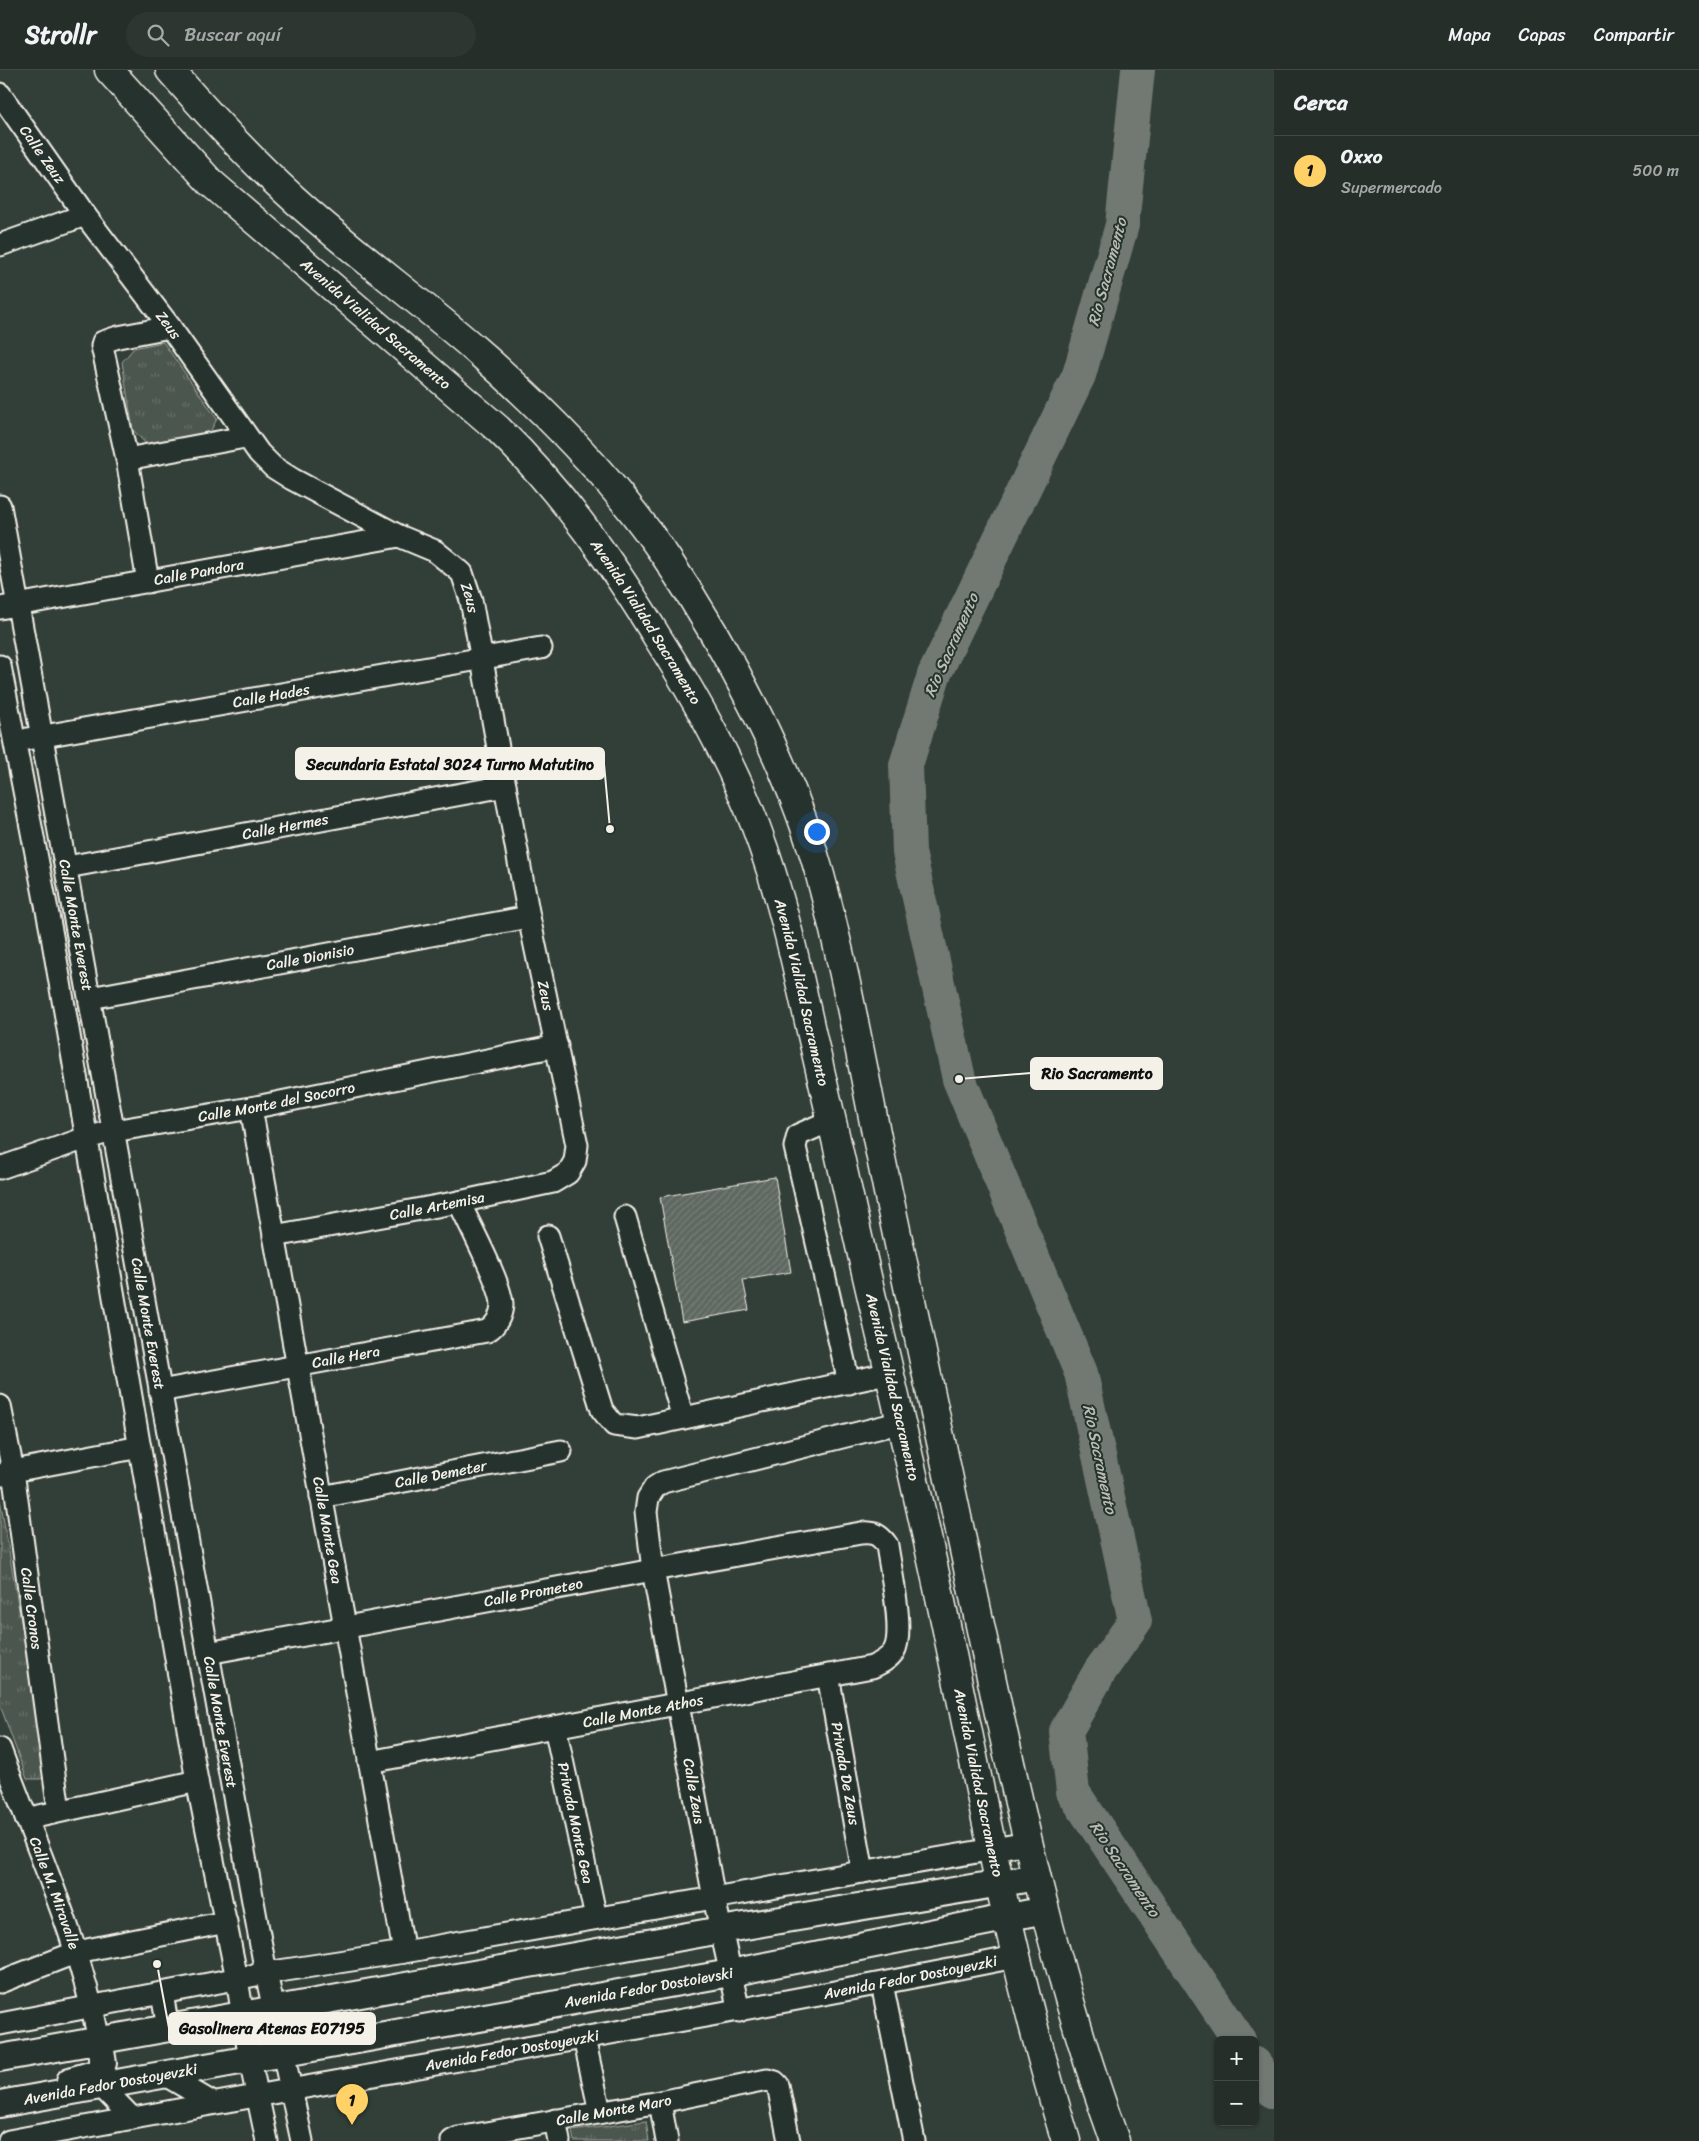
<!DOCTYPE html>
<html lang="es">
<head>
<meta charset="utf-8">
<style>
  :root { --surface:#262e2a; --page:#2e3632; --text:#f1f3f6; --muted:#a4a8a8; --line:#424a47; --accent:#ffd166 }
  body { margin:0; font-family:Sriracha,sans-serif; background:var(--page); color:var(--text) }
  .controls { position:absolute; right:15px; bottom:15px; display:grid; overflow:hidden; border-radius:8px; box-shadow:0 1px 4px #0004 }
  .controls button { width:45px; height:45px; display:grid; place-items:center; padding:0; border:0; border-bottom:1px solid var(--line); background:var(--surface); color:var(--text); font:25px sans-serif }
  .you { position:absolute; left:816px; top:761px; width:18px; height:18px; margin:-12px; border:4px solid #fff; border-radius:50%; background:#1a73e8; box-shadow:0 0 0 8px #1a73e833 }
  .badge { display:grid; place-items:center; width:32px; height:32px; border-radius:50%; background:var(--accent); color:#111; font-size:16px; font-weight:700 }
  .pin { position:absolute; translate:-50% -41px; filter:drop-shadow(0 1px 2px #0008) }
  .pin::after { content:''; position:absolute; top:26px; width:18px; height:15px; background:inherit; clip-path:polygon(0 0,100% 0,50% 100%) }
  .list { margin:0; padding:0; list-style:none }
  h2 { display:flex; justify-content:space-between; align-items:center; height:65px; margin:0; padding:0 20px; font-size:21px }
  h2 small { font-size:16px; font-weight:400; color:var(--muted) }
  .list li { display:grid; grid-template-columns:32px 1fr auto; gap:15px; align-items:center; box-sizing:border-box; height:70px; padding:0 20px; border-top:1px solid var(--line) }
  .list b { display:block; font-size:19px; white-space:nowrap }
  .list p { margin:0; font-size:16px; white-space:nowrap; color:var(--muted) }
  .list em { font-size:16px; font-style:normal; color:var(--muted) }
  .icon { flex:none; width:28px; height:28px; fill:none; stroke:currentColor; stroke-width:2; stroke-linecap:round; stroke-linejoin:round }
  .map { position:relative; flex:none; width:1274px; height:2071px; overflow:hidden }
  header { display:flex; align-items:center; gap:30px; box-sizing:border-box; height:70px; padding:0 25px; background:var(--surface); border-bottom:1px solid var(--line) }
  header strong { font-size:24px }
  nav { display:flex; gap:28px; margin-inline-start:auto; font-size:18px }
  .search { width:350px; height:45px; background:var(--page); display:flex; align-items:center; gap:12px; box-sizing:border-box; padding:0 18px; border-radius:28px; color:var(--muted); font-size:19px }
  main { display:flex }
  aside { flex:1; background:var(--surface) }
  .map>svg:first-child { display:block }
</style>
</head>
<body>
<header>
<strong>Strollr</strong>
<div class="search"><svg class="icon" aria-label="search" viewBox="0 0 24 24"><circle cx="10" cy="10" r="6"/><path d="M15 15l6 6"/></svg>Buscar aquí</div>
<nav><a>Mapa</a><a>Capas</a><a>Compartir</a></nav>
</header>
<main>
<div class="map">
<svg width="1274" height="2071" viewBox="0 0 1274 2071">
  <defs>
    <pattern id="park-tufts" width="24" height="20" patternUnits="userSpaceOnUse" patternTransform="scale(1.25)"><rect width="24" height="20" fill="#4c564f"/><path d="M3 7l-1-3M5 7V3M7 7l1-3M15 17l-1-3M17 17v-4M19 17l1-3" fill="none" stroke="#666f68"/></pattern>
    <pattern id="building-hatch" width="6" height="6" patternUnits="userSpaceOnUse" patternTransform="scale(1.25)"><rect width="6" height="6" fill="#5f6861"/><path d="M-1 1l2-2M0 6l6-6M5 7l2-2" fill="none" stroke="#777e78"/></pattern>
  </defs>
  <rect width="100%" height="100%" fill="#323e38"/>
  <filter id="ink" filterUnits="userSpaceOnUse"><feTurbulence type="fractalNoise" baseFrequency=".02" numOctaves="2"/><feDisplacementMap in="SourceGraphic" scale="10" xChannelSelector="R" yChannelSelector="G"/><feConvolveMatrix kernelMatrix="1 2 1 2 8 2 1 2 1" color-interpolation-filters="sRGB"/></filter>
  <g filter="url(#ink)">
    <path fill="url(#park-tufts)" stroke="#a0a49c" d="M163,272L217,349L210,362L148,376L133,360L122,292L134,278Z
      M0,1429L47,1703L41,1709H27L0,1635Z
      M646,2051L649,2071H574L572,2061Z"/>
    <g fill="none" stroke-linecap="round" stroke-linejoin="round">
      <path stroke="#727972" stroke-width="34" d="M1138,0L1122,155L1079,305L934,605L906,695L909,782L959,1009L1081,1303L1135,1551L1100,1601L1066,1661L1073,1722L1239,1970
        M1255,1994L1274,2022"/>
    </g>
    <path fill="url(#building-hatch)" stroke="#f4f1e8" d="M775,1107L791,1202L743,1210L749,1240L682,1252L660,1127Z"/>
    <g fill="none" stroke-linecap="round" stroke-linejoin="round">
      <g stroke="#f4f1e8" stroke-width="25">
        <g id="minor">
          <path id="s1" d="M0,24L85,145L170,257L259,383L273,397L292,409L399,466L435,481L462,503L471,530L529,847L577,1075L575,1091L568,1103L553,1112L459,1132L274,1166"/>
          <path d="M0,175L85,145"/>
          <path d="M127,389L245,367"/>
          <path id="s2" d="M0,436L266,1903L302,2071"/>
          <path d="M148,512L127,389L102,276L103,272L118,267L170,257"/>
          <path id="s3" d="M0,538L399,466"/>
          <path d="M0,596L52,866L197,1711L237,1909L250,1990L267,2071"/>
          <path id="s4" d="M27,669L541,578"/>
          <path id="s5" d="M67,797L505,716"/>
          <path id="s6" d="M90,928L529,847"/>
          <path id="s7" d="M251,1038L404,1882"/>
          <path d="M832,1050L798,1065L795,1077L849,1313"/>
          <path id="s8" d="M0,1098L86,1068L113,1061L251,1038L557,976"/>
          <path d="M625,1147L683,1348"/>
          <path d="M548,1166L602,1340L614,1355L638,1358L891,1303"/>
          <path id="s9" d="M160,1321L487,1261C496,1256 501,1246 502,1235C502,1215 469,1154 459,1132"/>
          <path id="s10" d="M0,1336L13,1401L59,1741"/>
          <path d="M1,1405L13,1401L140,1377"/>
          <path id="s11" d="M321,1427L561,1381"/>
          <path id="s12" d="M208,1583L653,1500L861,1463C874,1462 879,1464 887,1475C890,1498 905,1562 894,1581C889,1589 881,1593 872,1597L369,1692"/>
          <path id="s13" d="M828,1605L863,1802"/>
          <path id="s14" d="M555,1657L596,1848"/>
          <path id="s15" d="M0,1679C35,1775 79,1869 99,1970"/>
          <path d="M26,1749L197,1711"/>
          <path d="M0,1912L77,1882L226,1852"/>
          <path d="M882,1914L914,2071"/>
          <path d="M162,1924L168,1958"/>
          <path d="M739,1941L714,1828L653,1500L646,1442L648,1428L655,1417L663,1412L902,1352"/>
          <path d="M0,1954L266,1903L404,1882L1028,1773"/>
          <path d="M584,1968L600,2042"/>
          <path d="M165,2005L213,2033"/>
          <path d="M102,2017L132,2048"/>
          <path d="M660,2032L667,2071"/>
          <path d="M555,2050L559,2071"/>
          <path id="s16" d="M9,2071C344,2008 681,1954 1015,1887"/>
          <path id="s17" d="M452,2071L458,2068L660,2032L767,2010L775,2012L778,2015L789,2071"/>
        </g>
      </g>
      <g stroke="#f4f1e8" stroke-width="30">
        <g id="major">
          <path d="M0,1988L721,1860L1037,1807"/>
          <path d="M70,2011L94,2004L101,1999L103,1993L99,1970"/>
          <path id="s18" d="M0,2034L730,1903L1045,1840"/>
        </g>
      </g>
      <g stroke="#f4f1e8" stroke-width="31">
        <g id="highway">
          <path id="s19" d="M109,0L210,112L498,359C562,421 613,494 659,570C697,630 731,691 756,757C781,824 796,892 811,961C828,1033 844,1104 860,1176C890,1307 922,1438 949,1570C984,1738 1015,1907 1066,2071"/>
          <path d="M170,0C209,45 249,88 293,128C351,181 415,227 475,279C546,341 613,409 666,487C729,581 790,696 820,805C850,916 868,1029 892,1141C922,1283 952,1426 983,1569C1019,1738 1056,1908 1115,2071"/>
        </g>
      </g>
      <use href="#minor" stroke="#26332d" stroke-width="21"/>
      <use href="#major" stroke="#26332d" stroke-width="26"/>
      <use href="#highway" stroke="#26332d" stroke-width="28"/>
    </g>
  </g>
  <g text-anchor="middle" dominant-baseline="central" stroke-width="4" stroke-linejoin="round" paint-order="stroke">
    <g font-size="15" fill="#f4f1e8" stroke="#26332d">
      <text stroke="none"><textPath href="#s1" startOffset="74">Calle Zeuz</textPath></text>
      <text stroke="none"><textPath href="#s19" startOffset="369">Avenida Vialidad Sacramento</textPath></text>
      <text stroke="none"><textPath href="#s1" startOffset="286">Zeus</textPath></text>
      <text stroke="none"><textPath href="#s3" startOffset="202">Calle Pandora</textPath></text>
      <text stroke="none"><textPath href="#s1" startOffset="706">Zeus</textPath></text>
      <text stroke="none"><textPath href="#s19" startOffset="774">Avenida Vialidad Sacramento</textPath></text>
      <text stroke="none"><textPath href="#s4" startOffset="248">Calle Hades</textPath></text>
      <text stroke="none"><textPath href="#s5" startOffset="222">Calle Hermes</textPath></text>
      <text stroke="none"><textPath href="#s2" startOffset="426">Calle Monte Everest</textPath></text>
      <text stroke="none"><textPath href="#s6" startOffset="224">Calle Dionisio</textPath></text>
      <text stroke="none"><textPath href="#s19" startOffset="1179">Avenida Vialidad Sacramento</textPath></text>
      <text stroke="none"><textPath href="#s1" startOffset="1111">Zeus</textPath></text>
      <text stroke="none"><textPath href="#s8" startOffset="285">Calle Monte del Socorro</textPath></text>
      <text transform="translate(437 1136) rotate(-11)">Calle Artemisa</text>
      <text stroke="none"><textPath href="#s2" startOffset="831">Calle Monte Everest</textPath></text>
      <text stroke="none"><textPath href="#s9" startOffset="189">Calle Hera</textPath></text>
      <text stroke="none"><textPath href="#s19" startOffset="1584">Avenida Vialidad Sacramento</textPath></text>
      <text stroke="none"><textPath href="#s11" startOffset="122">Calle Demeter</textPath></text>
      <text stroke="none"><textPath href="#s7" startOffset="429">Calle Monte Gea</textPath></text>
      <text stroke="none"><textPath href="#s12" startOffset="331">Calle Prometeo</textPath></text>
      <text stroke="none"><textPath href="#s10" startOffset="205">Calle Cronos</textPath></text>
      <text transform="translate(643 1641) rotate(-11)">Calle Monte Athos</text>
      <text stroke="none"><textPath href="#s2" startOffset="1236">Calle Monte Everest</textPath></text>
      <text stroke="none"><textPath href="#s13" startOffset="100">Privada De Zeus</textPath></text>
      <text stroke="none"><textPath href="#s19" startOffset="1989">Avenida Vialidad Sacramento</textPath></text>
      <text transform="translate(694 1721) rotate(80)">Calle Zeus</text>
      <text stroke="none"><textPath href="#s14" startOffset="98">Privada Monte Gea</textPath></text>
      <text stroke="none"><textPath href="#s15" startOffset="154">Calle M. Miravalle</textPath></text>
      <text stroke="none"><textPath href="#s16" startOffset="916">Avenida Fedor Dostoyevzki</textPath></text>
      <text stroke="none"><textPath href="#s18" startOffset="659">Avenida Fedor Dostoievski</textPath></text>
      <text stroke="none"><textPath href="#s16" startOffset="511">Avenida Fedor Dostoyevzki</textPath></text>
      <text stroke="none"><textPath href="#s18" startOffset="112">Avenida Fedor Dostoyevzki</textPath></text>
      <text stroke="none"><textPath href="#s17" startOffset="165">Calle Monte Maro</textPath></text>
    </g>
    <g font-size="16" font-style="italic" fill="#babbb3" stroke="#26332d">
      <text transform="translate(1107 202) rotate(-75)">Rio Sacramento</text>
      <text transform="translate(951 575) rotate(-66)">Rio Sacramento</text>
      <text transform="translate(1100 1389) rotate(78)">Rio Sacramento</text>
      <text transform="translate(1125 1799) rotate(56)">Rio Sacramento</text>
    </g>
  </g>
  <path fill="none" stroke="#f4f1e8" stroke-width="2" d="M610 759L604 694M959 1009L1031 1003M157 1894L169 1958"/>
  <g fill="#f4f1e8" stroke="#26332d" stroke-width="2">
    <circle cx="610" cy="759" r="5"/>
    <circle cx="959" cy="1009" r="5"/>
    <circle cx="157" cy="1894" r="5"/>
  </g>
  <g fill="#f4f1e8" stroke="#f4f1e8" stroke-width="2">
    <rect x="296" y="678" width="308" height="31" rx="5"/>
    <rect x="1031" y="988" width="131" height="31" rx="5"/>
    <rect x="169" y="1943" width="206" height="31" rx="5"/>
  </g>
  <g font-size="16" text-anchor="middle" font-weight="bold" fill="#111">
    <text x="450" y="700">Secundaria Estatal 3024 Turno Matutino</text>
    <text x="1097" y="1009">Rio Sacramento</text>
    <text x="272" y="1964">Gasolinera Atenas E07195</text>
  </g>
</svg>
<div class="controls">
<button>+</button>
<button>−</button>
</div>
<div class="you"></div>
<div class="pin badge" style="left:352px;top:2055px">1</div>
</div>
<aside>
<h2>Cerca<small></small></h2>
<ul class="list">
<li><span class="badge">1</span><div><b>Oxxo</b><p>Supermercado</p></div><em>500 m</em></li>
</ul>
</aside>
</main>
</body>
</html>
